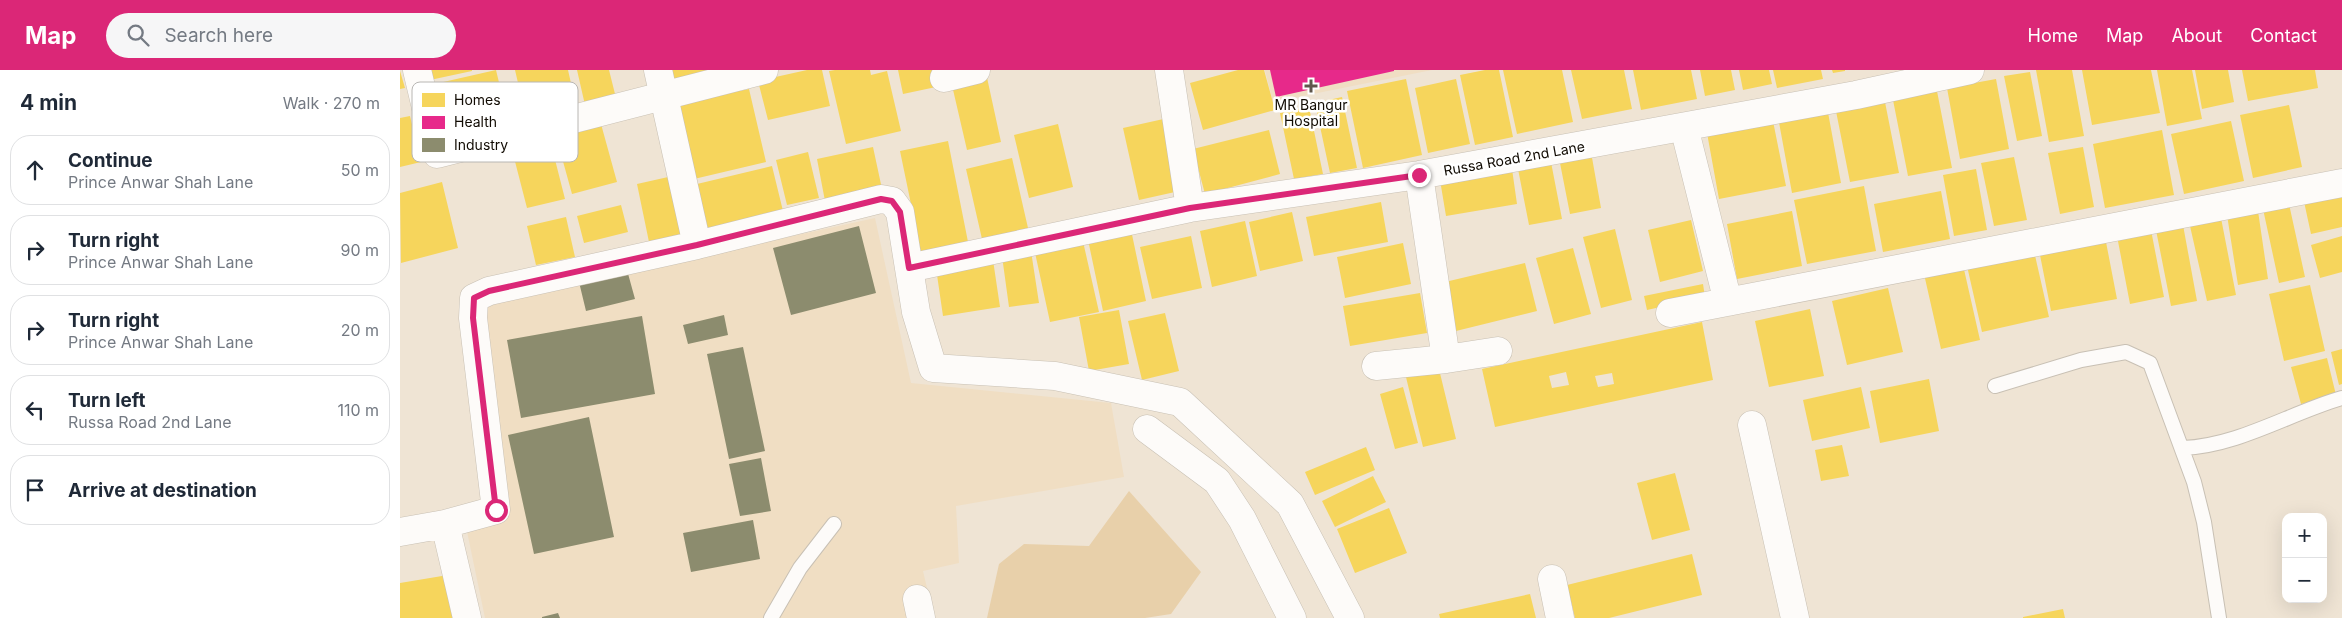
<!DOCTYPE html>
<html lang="en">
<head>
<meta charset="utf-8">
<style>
  :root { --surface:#fff; --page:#f6f6f7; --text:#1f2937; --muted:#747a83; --line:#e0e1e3; --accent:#db2777 }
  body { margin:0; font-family:Inter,sans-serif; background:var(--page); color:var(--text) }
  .controls { position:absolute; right:15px; bottom:15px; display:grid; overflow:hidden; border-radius:10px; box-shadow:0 5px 20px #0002 }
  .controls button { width:45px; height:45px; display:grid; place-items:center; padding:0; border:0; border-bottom:1px solid var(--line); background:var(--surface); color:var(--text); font:25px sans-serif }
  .stop { position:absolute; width:15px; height:15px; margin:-11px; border:4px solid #db2777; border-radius:50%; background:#fff }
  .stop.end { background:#db2777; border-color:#fff; box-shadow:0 1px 5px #0008 }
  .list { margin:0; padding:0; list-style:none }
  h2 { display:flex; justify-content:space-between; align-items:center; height:65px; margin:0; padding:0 20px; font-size:21px }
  h2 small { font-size:16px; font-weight:400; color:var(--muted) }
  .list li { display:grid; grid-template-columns:32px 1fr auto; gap:15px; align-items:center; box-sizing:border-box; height:70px; margin:0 10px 10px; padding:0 10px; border:1px solid var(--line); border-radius:20px }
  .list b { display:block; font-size:19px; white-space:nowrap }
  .list p { margin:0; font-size:16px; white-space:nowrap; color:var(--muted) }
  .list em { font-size:16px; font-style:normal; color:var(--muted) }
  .icon { flex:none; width:28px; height:28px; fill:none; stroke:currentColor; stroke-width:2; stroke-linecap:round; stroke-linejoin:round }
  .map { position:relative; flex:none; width:1942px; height:548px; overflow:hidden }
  header { display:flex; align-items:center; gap:30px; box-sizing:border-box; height:70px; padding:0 25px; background:var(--accent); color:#fff }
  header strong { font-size:24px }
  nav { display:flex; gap:28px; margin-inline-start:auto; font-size:18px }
  .search { width:350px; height:45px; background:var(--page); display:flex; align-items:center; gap:12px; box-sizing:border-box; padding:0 18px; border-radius:28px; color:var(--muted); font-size:19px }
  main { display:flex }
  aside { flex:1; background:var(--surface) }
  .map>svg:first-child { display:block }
</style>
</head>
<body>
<header>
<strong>Map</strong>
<div class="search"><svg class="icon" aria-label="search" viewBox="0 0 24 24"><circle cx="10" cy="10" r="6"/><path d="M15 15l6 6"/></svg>Search here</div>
<nav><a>Home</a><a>Map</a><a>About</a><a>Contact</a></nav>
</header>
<main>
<aside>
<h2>4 min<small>Walk · 270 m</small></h2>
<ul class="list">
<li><svg class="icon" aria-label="ahead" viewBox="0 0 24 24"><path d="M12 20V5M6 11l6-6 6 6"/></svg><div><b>Continue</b><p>Prince Anwar Shah Lane</p></div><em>50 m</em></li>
<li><svg class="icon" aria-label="right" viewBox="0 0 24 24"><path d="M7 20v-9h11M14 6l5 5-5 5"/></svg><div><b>Turn right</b><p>Prince Anwar Shah Lane</p></div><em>90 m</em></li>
<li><svg class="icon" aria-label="right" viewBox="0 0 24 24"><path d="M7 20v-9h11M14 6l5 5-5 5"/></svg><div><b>Turn right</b><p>Prince Anwar Shah Lane</p></div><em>20 m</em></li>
<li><svg class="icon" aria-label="left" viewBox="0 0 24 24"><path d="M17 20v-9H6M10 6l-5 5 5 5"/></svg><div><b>Turn left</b><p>Russa Road 2nd Lane</p></div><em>110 m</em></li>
<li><svg class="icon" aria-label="arrive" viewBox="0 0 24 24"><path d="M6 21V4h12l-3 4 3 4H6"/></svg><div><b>Arrive at destination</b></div></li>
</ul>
</aside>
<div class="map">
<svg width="1942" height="548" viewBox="0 0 1942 548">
  <rect width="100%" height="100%" fill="#efe4d4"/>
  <path fill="#f0dec3" d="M865,0H1032L873,32Z
    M475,148L511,313L711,333L724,407L556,436L559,493L523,501L534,548H85L64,447L96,440L85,233Z"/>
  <path fill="#e8d0aa" d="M729,421L801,502L771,544L745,548H587L599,494L624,474L689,476Z"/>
  <path fill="#f6d55c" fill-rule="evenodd" d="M28,0H72V1L30,10Z
    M96,0L108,50L42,66L30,15Z
    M115,0H168L175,31L125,43Z
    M177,0H209L216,28L185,35Z
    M271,0H320L273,12Z
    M407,0H422L430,36L368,50L358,11Z
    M435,0H470L471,5L487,1L501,61L446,74L429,1Z
    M498,0H532L536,17L503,24Z
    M838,0H864L875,40L803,60L790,13Z
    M1085,0H1099L1113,67L1075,75L1060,5Z
    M1103,0H1162L1173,52L1117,64Z
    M1171,0H1224L1232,39L1182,49Z
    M1233,0H1291L1297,29L1241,40Z
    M1300,0H1331L1335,20L1305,26Z
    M1339,0H1369L1372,14L1343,20Z
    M1373,0H1421L1423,9L1377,18Z
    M1432,0H1445V1L1433,3Z
    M1636,0H1672L1684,66L1649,72Z
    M1682,0H1751L1760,43L1692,55Z
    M1757,0H1792L1802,49L1767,56Z
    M1795,0H1828L1834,32L1802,39Z
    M1842,0H1915L1918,18L1848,31Z
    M0,1L5,18L0,19Z
    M1630,2L1642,66L1617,71L1604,6Z
    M586,3L601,72L567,80L551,11Z
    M1006,9L1022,85L963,98L947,21Z
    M1056,9L1070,74L1028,83L1015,18Z
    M1596,9L1609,79L1560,89L1547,18Z
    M338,16L339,21L349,19L366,92L294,109L275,31Z
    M1537,21L1552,98L1508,106L1493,30Z
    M942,27L957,98L930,103L915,33Z
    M1484,27L1499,103L1450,112L1435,36Z
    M1889,35L1902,97L1853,108L1840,45Z
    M909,37L923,104L894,109L880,43Z
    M1427,37L1441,113L1392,123L1378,47Z
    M10,46L21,92L0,97V48Z
    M768,48L784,120L739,130L723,58Z
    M1373,51L1386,116L1319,129L1307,63Z
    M1831,51L1844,111L1784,124L1771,64Z
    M201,54L217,112L172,124L156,66Z
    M658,54L673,117L629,128L614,65Z
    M869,60L880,104L805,124L793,79Z
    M1762,60L1774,125L1705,138L1693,74Z
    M149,66L165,129L127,138L111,76Z
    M548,71L570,182L523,192L500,81Z
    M473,77L482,119L425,131L417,89Z
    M1683,77L1694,137L1660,144L1648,83Z
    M408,82L419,128L387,135L376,90Z
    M1191,82L1201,138L1170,144L1159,88Z
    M1150,87L1162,149L1129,155L1117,94Z
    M1614,87L1627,150L1594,156L1581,93Z
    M612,88L628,158L582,169L566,99Z
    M372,96L383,141L308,159L297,114Z
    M1112,99L1117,134L1046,146L1040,110Z
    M1576,99L1587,160L1554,166L1543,105Z
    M277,105L289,164L249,172L237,114Z
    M42,112L58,178L1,193L0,123Z
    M1464,116L1476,181L1407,194L1394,130Z
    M1541,121L1550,169L1483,182L1474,134Z
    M1942,125V157L1911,164L1903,127Z
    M981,132L988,172L914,186L906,147Z
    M1889,134L1905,207L1879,213L1863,139Z
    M221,135L228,162L184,173L177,146Z
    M1392,141L1402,196L1337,209L1327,154Z
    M1858,141L1868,209L1838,215L1827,145Z
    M892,142L903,191L860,201L849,152Z
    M166,147L175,187L136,195L127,156Z
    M1821,148L1836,225L1807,231L1790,156Z
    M1291,150L1303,201L1260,212L1248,160Z
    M845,151L857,206L812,217L800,161Z
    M730,155L746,231L703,241L687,165Z
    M1783,155L1797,231L1771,236L1756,160Z
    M1215,159L1232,230L1201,238L1183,167Z
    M1751,160L1764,227L1730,234L1717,166Z
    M791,166L802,218L752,229L740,177Z
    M1942,166V202L1920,208L1911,175Z
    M682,167L699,242L650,252L634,178Z
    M1706,172L1717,229L1651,241L1640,185Z
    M1003,173L1011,214L945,228L937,187Z
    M1173,178L1191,244L1154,254L1136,188Z
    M631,181L639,233L609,237L602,186Z
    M1634,181L1649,247L1582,262L1567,196Z
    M593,190L600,237L543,246L536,198Z
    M1125,193L1137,241L1056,261L1045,212Z
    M1563,195L1580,270L1541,279L1524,204Z
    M1303,214L1305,227L1247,240L1244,226Z
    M1910,215L1925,281L1884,291L1869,224Z
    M1488,218L1503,282L1447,295L1432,231Z
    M1020,223L1027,263L950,276L943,236Z
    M1410,239L1424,306L1369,317L1355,251Z
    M719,240L729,294L689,301L679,247Z
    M765,243L779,301L742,310L728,251Z
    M1302,252L1313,310L1095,357L1082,299ZM1166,302L1169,315L1152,318L1149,306ZM1212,303L1214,314L1198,317L1195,306Z
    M1942,279V314L1939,315L1931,282Z
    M1927,288L1936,325L1901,334L1891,297Z
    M1038,295L1056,369L1023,377L1005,303Z
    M1529,309L1539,361L1480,373L1470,321Z
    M1003,317L1018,373L995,379L980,324Z
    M1461,317L1470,358L1412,371L1403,330Z
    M1442,375L1449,406L1421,411L1415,380Z
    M966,377L975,400L915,425L905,402Z
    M1275,403L1290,460L1252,470L1237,413Z
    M973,406L986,432L935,457L922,431Z
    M989,438L1007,483L955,503L937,459Z
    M1292,484L1302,525L1209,548H1175L1167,515Z
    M48,505L56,548H0V513Z
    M1130,524L1136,548H1040L1039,544Z
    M1663,539L1665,548H1623V547Z"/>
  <path fill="#e7298a" d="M870,0H994V1L876,27Z"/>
  <path fill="#8c8c6e" d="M459,156L476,223L391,245L373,178Z
    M227,200L235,229L186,241L179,212Z
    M324,245L328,265L288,274L283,255Z
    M242,246L255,324L121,348L107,270Z
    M343,277L365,381L329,389L307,284Z
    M189,347L214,467L134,484L108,365Z
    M361,388L371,441L340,446L329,394Z
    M353,450L360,489L291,502L283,463Z
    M158,543L160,548H142V547Z"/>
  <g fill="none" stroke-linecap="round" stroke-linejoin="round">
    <g stroke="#c8c0b4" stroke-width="16">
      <path id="service" d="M1595,316L1681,290L1726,282L1750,293L1794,412L1804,452L1819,548
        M1783,378C1838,376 1890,343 1942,328
        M371,548L400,498L434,454"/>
    </g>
    <g stroke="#c8c0b4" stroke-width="29">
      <path id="minor" d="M17,0L37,84L364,0
        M258,0L297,175
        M769,0L790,138
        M544,8L576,0
        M1284,57L1328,232
        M1019,105L1046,289L1098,281
        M509,198L790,138L1019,105L1456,25L1570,0
        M1270,243L1942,113
        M976,296L1046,289
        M1352,355L1395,548
        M747,359L817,411L842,449L892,548
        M45,454L67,548
        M0,462L45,454L96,440L73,248L74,228L89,221L297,175L481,129L492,131L500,142L516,242L533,298L655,306L780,332L890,434L950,548
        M1152,509L1160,548
        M517,529L521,548"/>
    </g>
    <use href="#service" stroke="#fdfbf9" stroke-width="14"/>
    <use href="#minor" stroke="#fdfbf9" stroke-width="28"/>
  </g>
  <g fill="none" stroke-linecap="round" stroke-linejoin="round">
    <path stroke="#db2777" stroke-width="6" d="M96,440L73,248L74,228L89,221L297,175L481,129L492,131L500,142L509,198L790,138L1019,105"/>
  </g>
  <path fill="#5f574c" stroke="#fff" stroke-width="2" d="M908.5 8.5h5v5h5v5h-5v5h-5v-5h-5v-5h5z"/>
  <g text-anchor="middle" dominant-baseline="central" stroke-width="5" stroke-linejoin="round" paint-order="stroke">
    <g font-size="14" fill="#110b03" stroke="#fff">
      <text x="911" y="34">MR Bangur<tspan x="911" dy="16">Hospital</tspan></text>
    </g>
    <g font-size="14" fill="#110b03" stroke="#fff">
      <text transform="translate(1114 88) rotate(-10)">Russa Road 2nd Lane</text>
    </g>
  </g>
  <rect x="12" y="12" width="166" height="80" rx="8" fill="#fff" stroke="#b8b6b3" stroke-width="1"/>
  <rect x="22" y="23" width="23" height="14" fill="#f6d55c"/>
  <rect x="22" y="46" width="23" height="13" fill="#e7298a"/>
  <rect x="22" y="68" width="23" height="14" fill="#8c8c6e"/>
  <g font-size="14" fill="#110b03">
    <text x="54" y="35">Homes</text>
    <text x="54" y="57">Health</text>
    <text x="54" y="80">Industry</text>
  </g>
</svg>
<div class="controls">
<button>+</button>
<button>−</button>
</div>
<div class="stop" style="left:96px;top:440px"></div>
<div class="stop end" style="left:1019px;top:105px"></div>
</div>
</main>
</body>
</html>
